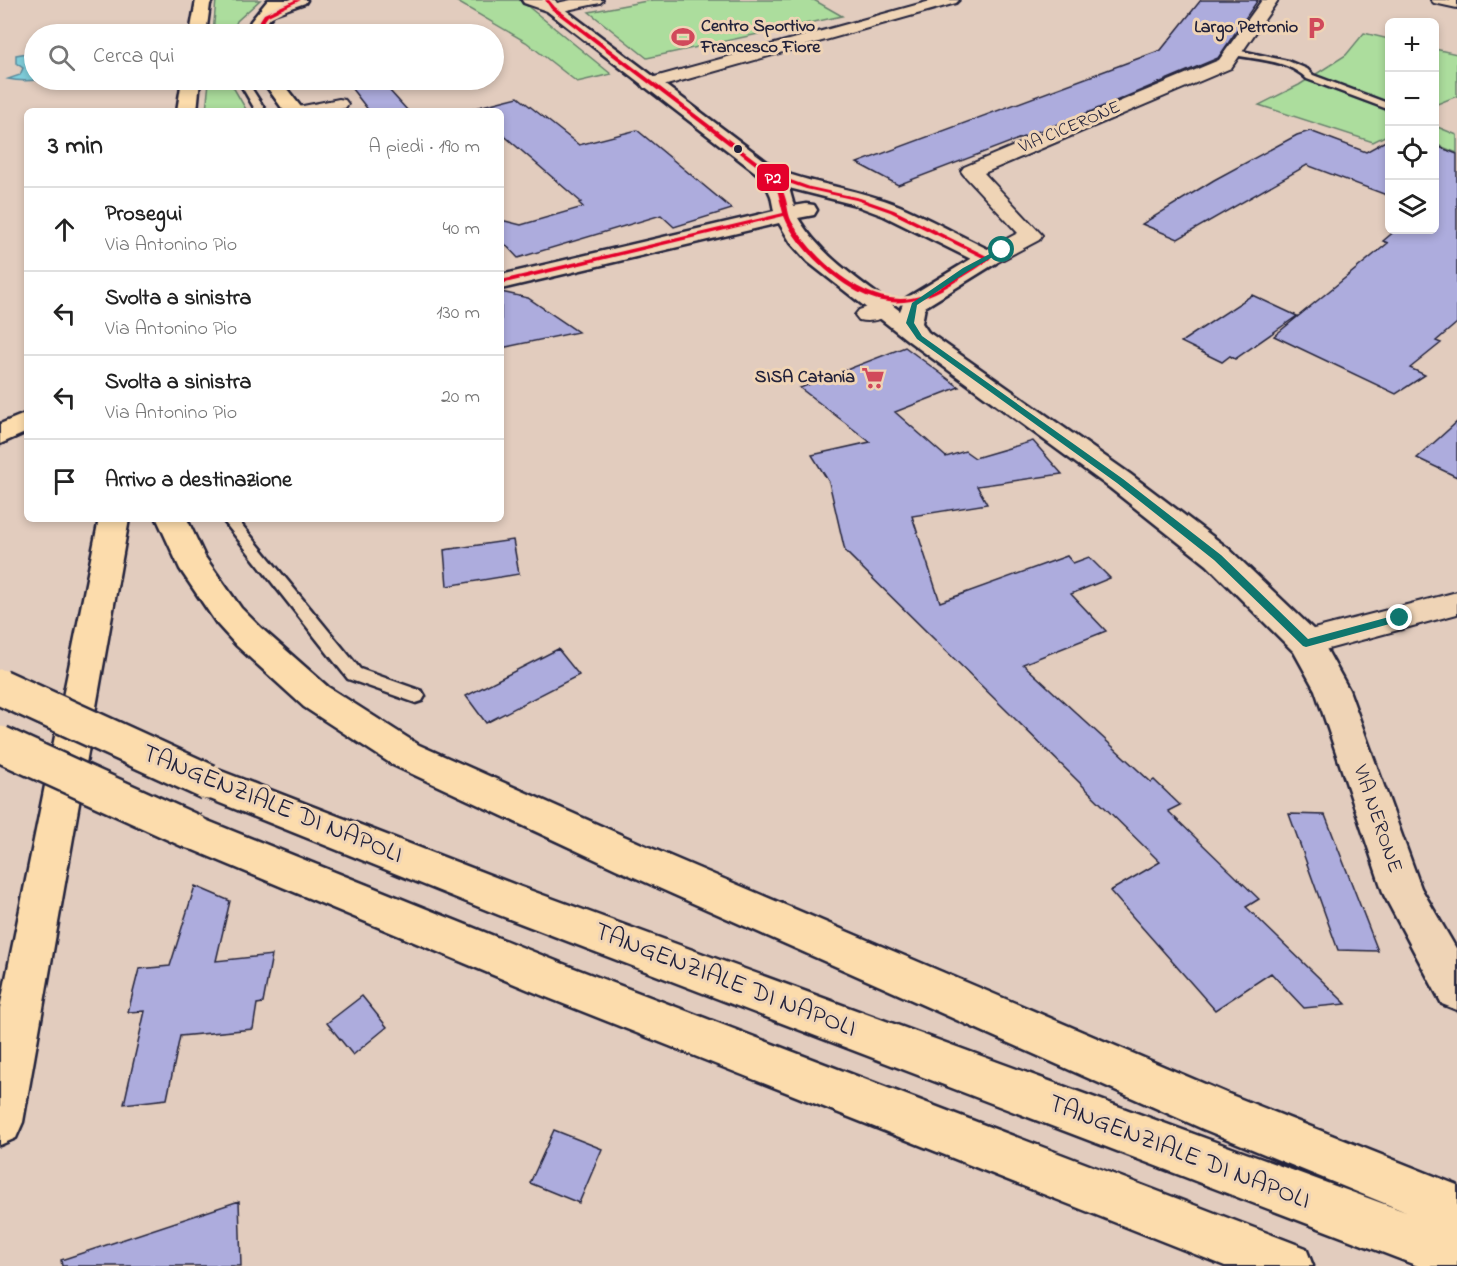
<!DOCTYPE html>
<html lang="it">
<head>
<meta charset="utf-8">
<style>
  :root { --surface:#fff; --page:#f6f6f6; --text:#222; --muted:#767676; --line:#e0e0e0 }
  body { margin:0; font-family:"Indie Flower",sans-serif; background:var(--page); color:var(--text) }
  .controls { position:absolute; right:18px; top:18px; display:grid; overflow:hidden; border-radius:9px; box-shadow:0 3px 9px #0003 }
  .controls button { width:54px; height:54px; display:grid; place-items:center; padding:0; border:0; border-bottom:2px solid var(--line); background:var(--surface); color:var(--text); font:30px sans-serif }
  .stop { position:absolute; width:18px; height:18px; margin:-14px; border:4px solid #0f766e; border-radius:50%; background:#fff }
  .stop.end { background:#0f766e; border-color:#fff; box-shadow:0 2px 6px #0008 }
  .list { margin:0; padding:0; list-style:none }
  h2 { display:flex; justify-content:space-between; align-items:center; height:78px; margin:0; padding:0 24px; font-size:26px }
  h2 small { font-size:20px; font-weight:400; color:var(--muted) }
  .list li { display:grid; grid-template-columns:39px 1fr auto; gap:18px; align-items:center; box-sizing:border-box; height:84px; padding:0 24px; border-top:2px solid var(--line) }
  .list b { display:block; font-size:22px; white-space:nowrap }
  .list p { margin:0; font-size:20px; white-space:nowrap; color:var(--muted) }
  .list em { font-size:20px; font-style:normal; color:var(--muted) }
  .icon { flex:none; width:33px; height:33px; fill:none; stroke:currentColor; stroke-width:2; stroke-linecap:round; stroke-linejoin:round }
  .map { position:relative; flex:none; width:1457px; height:1266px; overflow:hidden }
  .search { position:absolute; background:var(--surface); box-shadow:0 3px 9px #0003; left:24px; top:24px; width:480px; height:66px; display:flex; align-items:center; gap:15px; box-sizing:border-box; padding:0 21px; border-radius:33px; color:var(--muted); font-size:22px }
  .panel { position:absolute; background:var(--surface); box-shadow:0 3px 9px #0003; left:24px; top:108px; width:480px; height:414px; border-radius:9px }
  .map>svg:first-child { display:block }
</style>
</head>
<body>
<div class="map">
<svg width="1457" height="1266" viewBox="0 0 1457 1266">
  <rect width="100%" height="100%" fill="#e2ccbe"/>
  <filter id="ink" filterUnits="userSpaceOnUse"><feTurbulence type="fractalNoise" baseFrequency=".0167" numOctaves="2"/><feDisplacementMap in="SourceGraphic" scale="12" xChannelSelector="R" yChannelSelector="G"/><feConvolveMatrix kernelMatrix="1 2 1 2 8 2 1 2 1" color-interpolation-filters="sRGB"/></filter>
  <g filter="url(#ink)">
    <path fill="#acdd9d" stroke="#67806c" stroke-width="1.5" d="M216,0H260L237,21L232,34H213Z
      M454,0H520L611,74L577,82L526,42Z
      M652,0H814L842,16L647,58L589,12Z
      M1364,33L1389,39V134L1373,142L1259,105L1299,85L1346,55Z
      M1435,49L1457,54V96L1435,105Z
      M229,80L247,111H206L209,82Z
      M1435,126L1457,135V153L1435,144Z"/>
    <path fill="#80cfdc" stroke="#5a8a9c" stroke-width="1.5" d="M34,52V80H37C28,81 17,81 8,79L20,75L23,68L16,63V55Z"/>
    <path fill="#adacdd" stroke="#22223b" stroke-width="1.5" d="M1201,0H1258L1218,58L1092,111L898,185L857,163L1161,50Z
      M345,80H380L408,111H369Z
      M518,97L579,145L637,130L732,209L674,227L661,215L518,258L501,240V220L521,225L583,207L579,203L581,202L501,133V111H478L475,108Z
      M1310,131L1366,152L1389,139V196L1307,165L1178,239L1142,224L1214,180L1297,135Z
      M1434,145L1457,154V323L1436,341L1441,343L1410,368L1425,375L1396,394L1274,336L1388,243L1383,241L1396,230H1434Z
      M501,292L528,298L578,332L501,348Z
      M1252,295L1297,316L1235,359L1230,356L1222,362L1181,342Z
      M905,347L959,387L895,412L946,457L965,451L975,458L1033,441L1062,474L977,486L987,504L912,516L940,602L1067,556L1073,563L1089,557L1110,578L1071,594L1106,631L1023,664L1151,782L1154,780L1180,805L1168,811L1259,899L1246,907L1346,1004L1304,1008L1271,973L1215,1010L1110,891L1160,862L845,551L829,482L812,455L870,442L800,388Z
      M1457,422V477L1417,458Z
      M513,540L519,574L447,586L444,550Z
      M558,649L579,675L486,723L466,696Z
      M1289,814L1325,815L1378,951L1338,950Z
      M195,886L230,901L216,961L272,955L263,1003L257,1004L253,1029L180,1036L167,1099L124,1104L145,1011L128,1012L139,969L170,966Z
      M362,996L387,1027L353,1055L327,1023Z
      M554,1130L602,1149L579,1203L530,1183Z
      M239,1201L241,1266H62L61,1260Z"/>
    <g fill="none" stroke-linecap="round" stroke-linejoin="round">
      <g stroke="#22223b" stroke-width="5">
        <path id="service" d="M1232,49L1288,61L1307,69L1313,75L1390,104V110L1307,79C1287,59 1255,60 1229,54V50Z
          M238,80H246L266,111H256Z
          M222,519H237L360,669L422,691L425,696L422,701L416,703L348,679Z"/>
      </g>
      <g stroke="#22223b" stroke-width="4">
        <path id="minor" d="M539,0H555L557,3L571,0H603L600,3L553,13L548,11Z
          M934,0H959L956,3L656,88H644L641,84L644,80Z
          M1262,0H1278L1231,68L984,173L1042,235L1039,240L996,263L988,265L980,263L977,258L980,253L1018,233L964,175L961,171L964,167L1219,60Z
          M1431,0H1457V8L1434,3Z
          M339,99L345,100L348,104L345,108L331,111H295L298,107Z
          M883,302L891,304L895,309C888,319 870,323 859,320L855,315L859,310Z
          M1457,592V614L1306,655L1295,651L1290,643L1295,635L1306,631Z"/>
      </g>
      <g stroke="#22223b" stroke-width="5">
        <path id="tertiary" d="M284,0H307L305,3L268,16L260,11L262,8Z
          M522,0H546L559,5L779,171C819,185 861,190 900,206C932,220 964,238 996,253L999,258L996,263L925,307L922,323L928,332L1130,474L1229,549L1318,634L1349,690L1421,888L1457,950V1010L1442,1004L1384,895L1315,690L1294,652L1207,565L1110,488L910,342L808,262L791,243L779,223L501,289V275L774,211L771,196L763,178L547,11L524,3ZM789,188L852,204L884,216L971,259L905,299L900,311C864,283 822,258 798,218L814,215L817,210L814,205L806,204L794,206Z"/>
      </g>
      <g stroke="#22223b" stroke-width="5">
        <path id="primary" d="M196,0H213L210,4L206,34H190Z
          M268,0H285L267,22L261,34H245L251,21Z
          M182,80H200L197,111H177Z
          M262,80H280L304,111H284Z
          M99,519H129L23,1122L16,1138L0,1145V1008Z"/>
      </g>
      <g stroke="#22223b" stroke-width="5">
        <path id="motorway" d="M27,413V432L0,444V424Z
          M157,519H187L205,557L241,608L261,628L328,687L419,745L644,845L1226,1093L1457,1185V1266H1418L499,915L195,793L190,782L195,771L208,767L221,771L521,887L1406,1212L1203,1129L616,869L393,765L304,707L237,646L217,624L180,569Z
          M193,815L561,963L1288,1241L1306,1248L1313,1266H1225L541,995L179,844L174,832L179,820Z"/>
      </g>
      <use href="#service" fill="#efd4b6" fill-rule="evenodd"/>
      <use href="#minor" fill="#efd4b6" fill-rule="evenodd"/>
      <use href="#tertiary" fill="#efd4b6" fill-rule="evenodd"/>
      <use href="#primary" fill="#fcdcac" fill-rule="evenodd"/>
      <use href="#motorway" fill="#fcdcac" fill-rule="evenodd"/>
      <g stroke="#22223b" stroke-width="40" stroke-linecap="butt">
        <path id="motorway-bridge" d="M0,687L208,782
          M0,744L193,832"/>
      </g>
      <use href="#motorway-bridge" stroke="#fcdcac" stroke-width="35"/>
      <g stroke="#efd4b6" stroke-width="5">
        <path id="bus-1" d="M295,0H301L268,16L255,34H251L264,14Z
          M545,0H549L555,7L774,174L810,187L860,198L894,210L991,258C982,266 971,272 960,279C908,313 874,310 826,270C810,256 792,237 784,216L501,284V280L783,213L778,193L770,176L551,9ZM777,179L806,189L856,200L890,212L983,258C961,272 937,294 911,298C865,306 813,259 792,222C788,215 788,207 786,200C784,192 780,185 777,179Z"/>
      </g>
      <use href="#bus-1" fill="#e4002b" fill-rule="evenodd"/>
    </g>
  </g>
  <path fill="#0f766e" d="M999,249L1005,250L968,271L917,305L914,323L922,336L1123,479L1221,555L1308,639L1400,614L1404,615V620L1306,647L1303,646L1214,560L1117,483L917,339L906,323L912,303L963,268Z"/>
  <defs>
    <g id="parking-bare" transform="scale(1.8)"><path d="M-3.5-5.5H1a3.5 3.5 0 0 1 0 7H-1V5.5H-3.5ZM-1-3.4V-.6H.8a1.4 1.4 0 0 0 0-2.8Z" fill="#d1495b" stroke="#efd4b6" stroke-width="2.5" paint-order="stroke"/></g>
    <g id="stadium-bare" transform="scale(1.8)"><path d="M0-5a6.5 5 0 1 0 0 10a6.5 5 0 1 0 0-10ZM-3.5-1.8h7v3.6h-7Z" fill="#d1495b" stroke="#efd4b6" stroke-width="2.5" paint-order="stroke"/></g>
    <g id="supermarket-bare" transform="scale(1.8)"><path d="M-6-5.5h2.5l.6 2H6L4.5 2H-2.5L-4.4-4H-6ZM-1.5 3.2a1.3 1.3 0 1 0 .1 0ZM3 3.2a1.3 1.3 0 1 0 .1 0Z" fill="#d1495b" stroke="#efd4b6" stroke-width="2.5" paint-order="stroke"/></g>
  </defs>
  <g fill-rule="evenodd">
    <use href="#parking-bare" x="1316" y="28"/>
    <use href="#stadium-bare" x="683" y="37"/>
    <use href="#supermarket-bare" x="873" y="378"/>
  </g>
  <circle fill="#22223b" stroke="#efd4b6" stroke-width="2" cx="738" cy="149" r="5"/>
  <g text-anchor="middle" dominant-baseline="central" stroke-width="6" stroke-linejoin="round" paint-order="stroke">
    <g font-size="18" font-weight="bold" fill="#22223b" stroke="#efd4b6" text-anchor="end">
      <text x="701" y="27" text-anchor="start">Centro Sportivo<tspan x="701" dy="21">Francesco Fiore</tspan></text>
      <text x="1298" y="28">Largo Petronio</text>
      <text x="855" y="378">SISA Catania</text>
    </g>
    <g font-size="18" fill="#22223b" stroke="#efd4b6">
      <text transform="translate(1070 128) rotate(-23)">VIA CICERONE</text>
    </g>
    <g font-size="21" fill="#22223b" stroke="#efd4b6">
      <text transform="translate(1377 819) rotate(71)">VIA NERONE</text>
    </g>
    <g font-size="26" fill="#22223b" stroke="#efd4b6">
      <text transform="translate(272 805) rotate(22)">TANGENZIALE DI NAPOLI</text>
      <text transform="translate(725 981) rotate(21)">TANGENZIALE DI NAPOLI</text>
      <text transform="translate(1179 1153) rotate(21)">TANGENZIALE DI NAPOLI</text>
    </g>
  </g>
  <rect stroke="#efd4b6" stroke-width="2" x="756" y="163" width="34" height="29" rx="6" fill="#e4002b"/>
  <g font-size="16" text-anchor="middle" font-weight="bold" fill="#fff">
    <text x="773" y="183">P2</text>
  </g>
</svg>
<div class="controls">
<button>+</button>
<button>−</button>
<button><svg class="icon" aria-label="locate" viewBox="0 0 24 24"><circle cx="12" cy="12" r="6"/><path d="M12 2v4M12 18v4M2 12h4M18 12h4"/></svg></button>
<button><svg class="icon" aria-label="layers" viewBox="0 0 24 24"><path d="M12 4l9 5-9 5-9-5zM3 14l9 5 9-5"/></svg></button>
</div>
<div class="stop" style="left:1002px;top:250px"></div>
<div class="stop end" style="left:1400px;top:618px"></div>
<div class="search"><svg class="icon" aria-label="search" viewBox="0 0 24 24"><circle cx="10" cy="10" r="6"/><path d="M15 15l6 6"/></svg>Cerca qui</div>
<section class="panel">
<h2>3 min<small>A piedi · 190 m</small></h2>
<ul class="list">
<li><svg class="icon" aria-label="ahead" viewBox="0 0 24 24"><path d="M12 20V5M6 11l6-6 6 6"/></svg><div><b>Prosegui</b><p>Via Antonino Pio</p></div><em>40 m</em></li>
<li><svg class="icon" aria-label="left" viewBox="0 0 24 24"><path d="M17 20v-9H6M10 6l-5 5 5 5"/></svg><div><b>Svolta a sinistra</b><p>Via Antonino Pio</p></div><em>130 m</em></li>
<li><svg class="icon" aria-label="left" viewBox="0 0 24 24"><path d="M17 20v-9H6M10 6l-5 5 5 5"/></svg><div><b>Svolta a sinistra</b><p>Via Antonino Pio</p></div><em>20 m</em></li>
<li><svg class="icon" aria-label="arrive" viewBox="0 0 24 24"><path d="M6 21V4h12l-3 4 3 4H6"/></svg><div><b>Arrivo a destinazione</b></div></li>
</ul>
</section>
</div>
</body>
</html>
